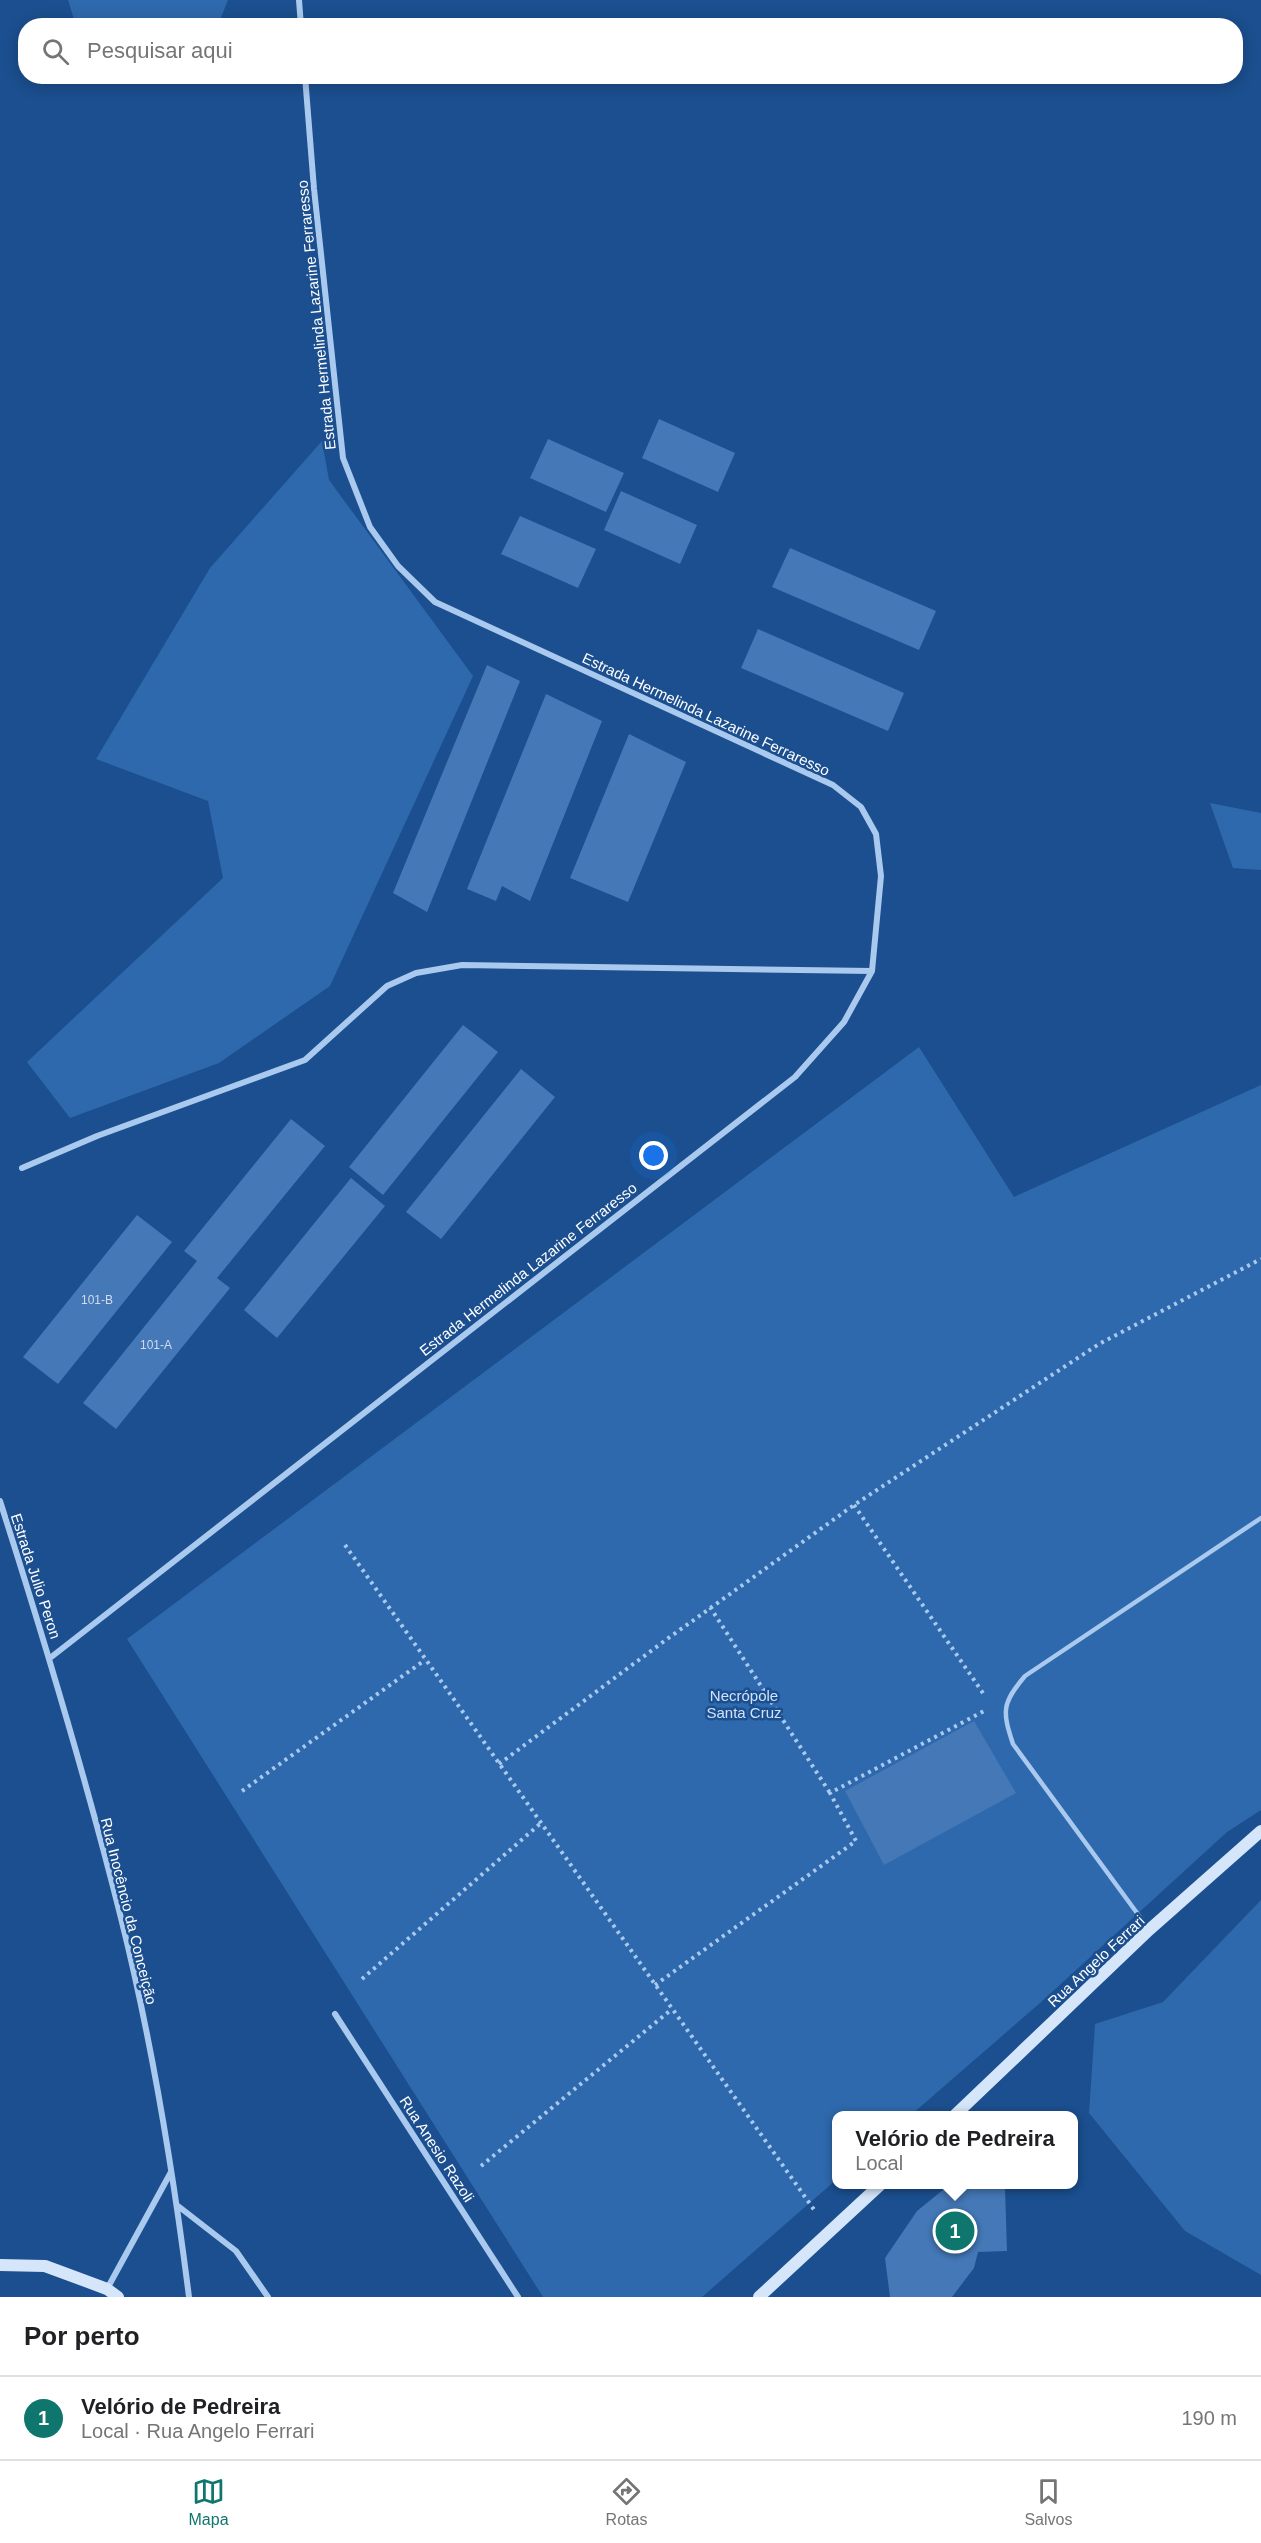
<!DOCTYPE html>
<html lang="pt">
<head>
<meta charset="utf-8">
<style>
  :root { --surface:#fff; --page:#f6f6f6; --text:#202124; --muted:#757577; --line:#e0e0e0; --accent:#0f766e }
  body { margin:0; font-family:Helvetica,sans-serif; background:var(--page); color:var(--text) }
  .you { position:absolute; left:654px; top:1156px; width:21px; height:21px; margin:-15px; border:4px solid #fff; border-radius:50%; background:#1a73e8; box-shadow:0 0 0 9px #1a73e833 }
  .badge { display:grid; place-items:center; width:39px; height:39px; border-radius:50%; background:var(--accent); color:#fff; font-size:20px; font-weight:700 }
  .pin { position:absolute; translate:-50% -50%; border:3px solid #fff; box-shadow:0 2px 6px #0006 }
  .popup { position:absolute; left:832px; top:2111px; width:246px; height:78px; box-sizing:border-box; display:grid; place-content:center; border-radius:12px; background:var(--surface); filter:drop-shadow(0 2px 4px #0005); font-size:20px; white-space:nowrap; color:var(--muted) }
  .popup b { font-size:22px; color:var(--text) }
  .popup::after { content:''; position:absolute; left:50%; top:100%; margin-left:-12px; border:12px solid transparent; border-top-color:var(--surface) }
  .list { margin:0; padding:0; list-style:none }
  h2 { display:flex; justify-content:space-between; align-items:center; height:78px; margin:0; padding:0 24px; font-size:26px }
  h2 small { font-size:20px; font-weight:400; color:var(--muted) }
  .list li { display:grid; grid-template-columns:39px 1fr auto; gap:18px; align-items:center; box-sizing:border-box; height:84px; padding:0 24px; border-top:2px solid var(--line) }
  .list b { display:block; font-size:22px; white-space:nowrap }
  .list p { margin:0; font-size:20px; white-space:nowrap; color:var(--muted) }
  .list em { font-size:20px; font-style:normal; color:var(--muted) }
  .icon { flex:none; width:33px; height:33px; fill:none; stroke:currentColor; stroke-width:2; stroke-linecap:round; stroke-linejoin:round }
  .map { position:relative; flex:none; width:1261px; height:2297px; overflow:hidden }
  .search { position:absolute; background:var(--surface); box-shadow:0 3px 15px #0003; left:18px; right:18px; top:18px; height:66px; display:flex; align-items:center; gap:15px; box-sizing:border-box; padding:0 21px; border-radius:24px; color:var(--muted); font-size:22px }
  .sheet { height:162px; background:var(--surface) }
  nav { display:flex; justify-content:space-around; align-items:center; box-sizing:border-box; height:84px; border-top:2px solid var(--line); background:var(--surface); font-size:16px; color:var(--muted) }
  nav a { display:grid; justify-items:center; gap:3px }
  nav .on { color:var(--accent) }
  .map>svg:first-child { display:block }
</style>
</head>
<body>
<div class="map">
<svg width="1261" height="2297" viewBox="0 0 1261 2297">
  <rect width="100%" height="100%" fill="#1b4f8f"/>
  <path fill="#2e69ad" d="M68,0H228L218,25L76,26Z
    M322,441L329,480L473,676L330,986L219,1063L70,1118L27,1062L223,878L208,801L96,759L210,568Z
    M1210,803L1261,813V870L1233,868Z
    M919,1047L1014,1197L1261,1085V1810L1227,1832L1040,2003L911,2115L836,2116V2180L702,2297H543L127,1639Z
    M1261,1900V2275L1185,2231L1089,2113L1095,2024L1163,2002Z"/>
  <path fill="#4478b7" d="M659,419L735,453L718,492L642,458Z
    M548,439L624,473L606,512L530,478Z
    M621,491L697,525L680,564L604,530Z
    M520,516L596,549L578,588L501,554Z
    M790,548L936,611L919,650L772,587Z
    M758,629L904,693L888,731L741,668Z
    M487,665L520,681L427,912L393,893Z
    M546,694L602,721L530,901L502,886L496,901L467,889Z
    M629,734L686,762L628,902L570,878Z
    M463,1025L498,1052L383,1195L349,1167Z
    M521,1069L555,1097L441,1239L406,1212Z
    M291,1119L325,1146L217,1278L230,1288L116,1429L83,1403L197,1261L184,1251Z
    M351,1178L385,1206L277,1338L244,1310Z
    M137,1215L172,1242L58,1384L23,1357Z
    M974,1721L1016,1793L884,1865L845,1791Z
    M1005,2188L1007,2251L978,2252L974,2268L952,2297H890L885,2258L917,2211L944,2189Z"/>
  <g fill="none" stroke-linecap="round" stroke-linejoin="round">
    <path stroke="#a9c9ee" stroke-width="4" stroke-dasharray="3 4.5" stroke-linecap="butt" d="M854,1505L985,1696
      M345,1545L815,2211
      M710,1607L830,1793
      M499,1764L663,1642L854,1505L1099,1344L1261,1259
      M242,1791L425,1660
      M362,1979L541,1823
      M655,1985L856,1841L830,1793L984,1711
      M481,2166L672,2009"/>
    <path stroke="#a9c9ee" stroke-width="4.5" d="M1148,1928L1013,1744C1002,1711 1002,1703 1025,1676L1261,1518"/>
    <path stroke="#a9c9ee" stroke-width="6" d="M299,0L301,26
      M22,1168L97,1136L305,1060L387,986L416,973L462,965L872,971
      M0,1501C44,1639 86,1778 121,1918C152,2042 173,2170 189,2297
      M50,1658L795,1077L844,1022L872,971L881,876L876,834L861,807L833,785L435,602L398,566L370,527L343,458L314,189L305,76
      M335,2014L518,2297
      M178,2206L236,2251L268,2297
      M107,2289L171,2172"/>
    <path stroke="#d6e6fa" stroke-width="12" d="M954,2116L1149,1930L1261,1831
      M0,2265L45,2266L107,2289L118,2297
      M759,2297L881,2184"/>
  </g>
  <g text-anchor="middle" dominant-baseline="central" stroke-width="5" stroke-linejoin="round" paint-order="stroke">
    <g font-size="12" fill="#d0dded">
      <text x="97" y="1300">101-B</text>
      <text x="156" y="1345">101-A</text>
    </g>
    <g font-size="15" fill="#fff" stroke="#1b4f8f">
      <text transform="translate(316 315) rotate(-96)">Estrada Hermelinda Lazarine Ferraresso</text>
      <text transform="translate(706 714) rotate(25)">Estrada Hermelinda Lazarine Ferraresso</text>
      <text transform="translate(528 1269) rotate(-38)">Estrada Hermelinda Lazarine Ferraresso</text>
      <text transform="translate(36 1576) rotate(72)">Estrada Julio Peron</text>
      <text transform="translate(129 1911) rotate(76)">Rua Inocêncio da Conceição</text>
      <text transform="translate(1096 1961) rotate(-43)">Rua Angelo Ferrari</text>
      <text transform="translate(437 2149) rotate(57)">Rua Anesio Razoli</text>
    </g>
    <g font-size="15" fill="#cfe3fa" stroke="#1b4f8f">
      <text x="744" y="1695">Necrópole<tspan x="744" dy="17">Santa Cruz</tspan></text>
    </g>
  </g>
</svg>
<div class="you"></div>
<div class="pin badge" style="left:955px;top:2231px">1</div>
<div class="popup"><b>Velório de Pedreira</b>Local</div>
<div class="search"><svg class="icon" aria-label="search" viewBox="0 0 24 24"><circle cx="10" cy="10" r="6"/><path d="M15 15l6 6"/></svg>Pesquisar aqui</div>
</div>
<section class="sheet">
<h2>Por perto<small></small></h2>
<ul class="list">
<li><span class="badge">1</span><div><b>Velório de Pedreira</b><p>Local · Rua Angelo Ferrari</p></div><em>190 m</em></li>
</ul>
</section>
<nav>
<a class="on"><svg class="icon" aria-label="map" viewBox="0 0 24 24"><path d="M3 6l6-2 6 2 6-2v14l-6 2-6-2-6 2zM9 4v14M15 6v14"/></svg>Mapa</a>
<a><svg class="icon" aria-label="directions" viewBox="0 0 24 24"><path d="M12 3l9 9-9 9-9-9zM9 14v-3h6M13 9l2 2-2 2"/></svg>Rotas</a>
<a><svg class="icon" aria-label="saved" viewBox="0 0 24 24"><path d="M7 4h10v16l-5-4-5 4z"/></svg>Salvos</a>
</nav>
</body>
</html>
